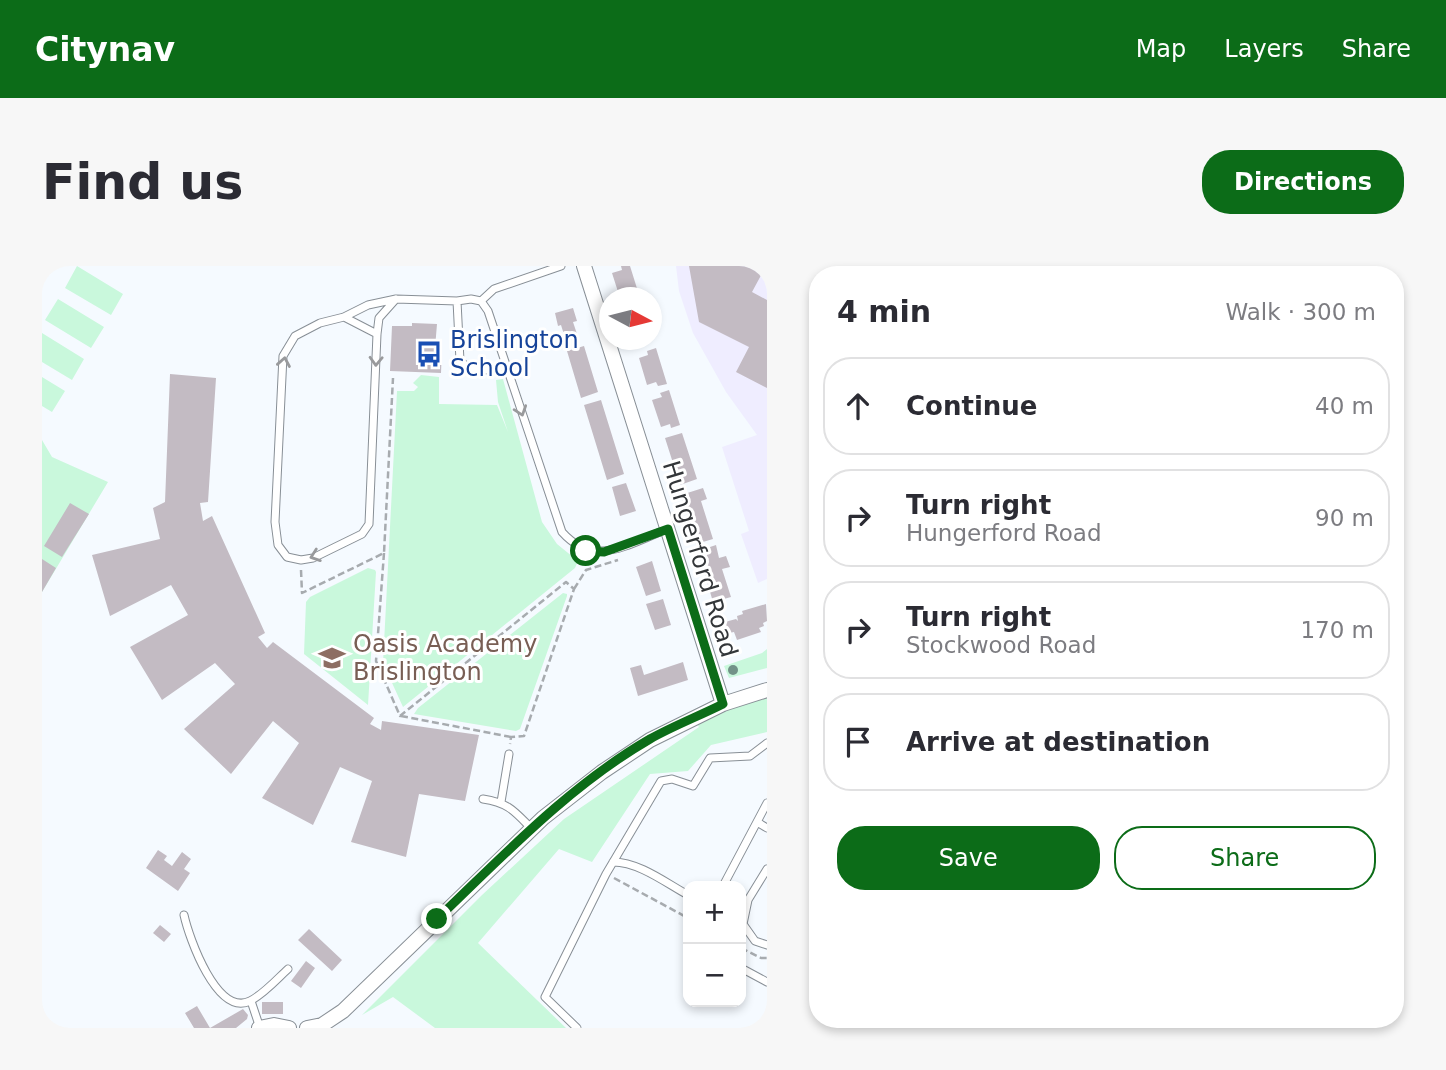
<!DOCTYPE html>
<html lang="en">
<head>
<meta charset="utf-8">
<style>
  :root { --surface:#fff; --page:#f7f7f7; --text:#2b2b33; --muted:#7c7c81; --line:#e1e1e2; --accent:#0c6c18 }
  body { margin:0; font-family:"DejaVu Sans",sans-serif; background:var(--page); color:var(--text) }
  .controls { position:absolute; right:21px; bottom:21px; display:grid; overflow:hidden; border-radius:14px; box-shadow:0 4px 10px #0003 }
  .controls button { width:63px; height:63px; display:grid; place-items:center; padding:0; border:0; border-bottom:2px solid var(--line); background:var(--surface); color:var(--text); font:35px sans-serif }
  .compass { position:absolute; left:557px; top:21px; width:63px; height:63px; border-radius:50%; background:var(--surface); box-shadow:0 4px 10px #0003; rotate:97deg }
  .stop { position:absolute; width:21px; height:21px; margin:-16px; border:5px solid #0c6c18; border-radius:50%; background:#fff }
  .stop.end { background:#0c6c18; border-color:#fff; box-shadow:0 2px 7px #0008 }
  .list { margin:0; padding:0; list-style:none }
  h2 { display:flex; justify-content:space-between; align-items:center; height:91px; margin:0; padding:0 28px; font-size:30px }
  h2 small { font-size:23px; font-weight:400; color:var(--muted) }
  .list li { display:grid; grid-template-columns:46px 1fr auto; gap:21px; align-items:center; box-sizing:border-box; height:98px; margin:0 14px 14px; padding:0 14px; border:2px solid var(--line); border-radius:28px }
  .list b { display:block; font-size:26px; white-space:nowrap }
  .list p { margin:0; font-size:23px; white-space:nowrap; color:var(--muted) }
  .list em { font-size:23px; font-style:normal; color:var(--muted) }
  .actions { display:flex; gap:14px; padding:21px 28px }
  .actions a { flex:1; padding:16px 0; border:2px solid var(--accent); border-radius:28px; text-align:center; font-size:24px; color:var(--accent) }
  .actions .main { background:var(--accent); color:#fff }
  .icon { flex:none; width:38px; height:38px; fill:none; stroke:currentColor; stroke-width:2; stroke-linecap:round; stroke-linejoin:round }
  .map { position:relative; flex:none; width:725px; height:762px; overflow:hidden; border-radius:28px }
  header { display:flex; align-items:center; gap:42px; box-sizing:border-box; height:98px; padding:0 35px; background:var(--accent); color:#fff }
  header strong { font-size:33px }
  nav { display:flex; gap:38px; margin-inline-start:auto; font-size:24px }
  .intro { display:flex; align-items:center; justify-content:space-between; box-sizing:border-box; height:168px; padding:0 42px }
  h1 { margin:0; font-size:49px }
  .button { padding:18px 32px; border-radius:28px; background:var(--accent); color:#fff; font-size:24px; font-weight:700 }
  main { display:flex; gap:42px; padding:0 42px }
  aside { flex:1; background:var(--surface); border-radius:28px; box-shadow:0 4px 10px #0003 }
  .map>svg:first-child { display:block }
</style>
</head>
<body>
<header>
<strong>Citynav</strong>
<nav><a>Map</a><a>Layers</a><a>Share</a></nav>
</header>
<div class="intro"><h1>Find us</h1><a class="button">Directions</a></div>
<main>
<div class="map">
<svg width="725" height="762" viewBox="0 0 725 762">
  <rect width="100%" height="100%" fill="#f5faff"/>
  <path fill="#efedff" d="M634,0H725V313L716,317L699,268L707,265L680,181L715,169L684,126L651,67L637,25Z"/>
  <path fill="#c9f8dc" d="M35,0L81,28L69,49L23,22Z
    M16,33L62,61L49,82L3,54Z
    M0,67L42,93L30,114L0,96Z
    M379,109L397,111V138L455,139L466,166L456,136L454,114L461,113L500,256L515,278L536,295L533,302L361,441L341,397L355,125H372L376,121L371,117Z
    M0,111L23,125L10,146L0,140Z
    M0,174L10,191L66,216L0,326Z
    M326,302L333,304L334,306L326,439L262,388L264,336L268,331Z
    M521,327L525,328V330L478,463L474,465L372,448L376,442Z
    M725,383V402L687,412L682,400L720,387Z
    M725,432V466L669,479L646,505L608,508L550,596L517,583L436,677L524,762H393L351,731L320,749L440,629L522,553L657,461L654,457L699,439Z"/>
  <path fill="#c3bbc3" d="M579,0H588L598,32H578L570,7L580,4Z
    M647,0H724L710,26L725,34V122L694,106L707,81L657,56Z
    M531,42L535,55L531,56L536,71L524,75L519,59L516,60L513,47Z
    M370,57L395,58L393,82H400L399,107L348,105L350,60H370Z
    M542,80L556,126L539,132L525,85Z
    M614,82L625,118L616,120L614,116L605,119L597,92L606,89L605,85Z
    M128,108L174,112L166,236L158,237L161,255L170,250L223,367L216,371L225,382L231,376L332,452L328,458L339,464L340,455L437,469L423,535L377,528L364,591L309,576L330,515L298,501L271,559L220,532L257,477L231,455L189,508L142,463L193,418L173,397L120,434L88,381L146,349L129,319L68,350L50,289L118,273L111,242L123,236Z
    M627,124L638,159L629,162L628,158L619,161L610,134L620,131L618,127Z
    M559,134L582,208L565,214L542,139Z
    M640,167L655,213L638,219L623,172Z
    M584,217L594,245L578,250L570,221Z
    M661,222L665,233L659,235L671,273L654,278L639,229Z
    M28,237L47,248L20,291L2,280Z
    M674,279L677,292L684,290L688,301L680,303L689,331L671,336L656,285Z
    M0,293L14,302L0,326Z
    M610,295L619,325L604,330L594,301Z
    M621,333L629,359L613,364L604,338Z
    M724,338L725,355L721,357L722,360L717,362L719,366L695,374L692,366L687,367L683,356L694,353L696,355L695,350L701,348L700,345Z
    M641,396L646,414L596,430L588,402L599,399L602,409Z
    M116,584L125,590L122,594L130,600L140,586L149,593L142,603L148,607L136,625L104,602Z
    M118,659L129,668L122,676L111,667Z
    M267,663L300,694L290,705L256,674Z
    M264,695L273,702L259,722L249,715Z
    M220,736H241V748H220Z
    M155,740L168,762H152L143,747Z
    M201,743L206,749L205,753L194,762H168Z"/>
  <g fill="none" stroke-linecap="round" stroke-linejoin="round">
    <g stroke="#888f96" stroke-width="9">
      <path id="lane" d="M354,33L337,52L335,68L327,258L320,268L271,292L259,294L245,291L236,279L233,256L241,90L253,70L278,57L302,51L326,39L354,33L415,35L429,33L439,35L446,45L520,266C553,303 587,277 626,263
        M415,35L418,95C430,107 449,105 464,100
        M439,35L452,23L519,0
        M302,51L335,68
        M441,533C467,537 472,545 490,563
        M459,536L467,488
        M715,556L725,562
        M571,596C597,596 624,617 646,629
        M725,603L706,634L701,658L713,675L725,679
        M681,620L725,537
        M142,649C147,672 175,751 208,735C222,728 235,713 246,703
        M699,702L725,716
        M209,735L218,762
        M535,762L503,731L564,608L619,515L630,513L651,520L668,492L708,490L725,477"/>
    </g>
    <g stroke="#888f96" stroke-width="16">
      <path id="street" d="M542,0L681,438
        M217,762L232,759L247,762
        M265,762L280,759L301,745L501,552L560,506L608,474L681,438L725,424"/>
    </g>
    <path stroke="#a7abaf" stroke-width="2.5" stroke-dasharray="7 3.5" stroke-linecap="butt" d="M342,287L334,395L358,450L524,316L532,323L482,470L469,471L468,478
      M259,304L260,327L342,287L351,112
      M532,323L544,304L576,294
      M359,450L469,471
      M572,612L646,652
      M699,682L719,692H725"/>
    <use href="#lane" stroke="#fff" stroke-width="7"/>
    <use href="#street" stroke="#fff" stroke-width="14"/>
  </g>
  <circle fill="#729288" cx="691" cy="404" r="5"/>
  <defs><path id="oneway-chevron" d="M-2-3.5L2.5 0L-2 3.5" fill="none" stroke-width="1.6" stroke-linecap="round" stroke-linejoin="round" transform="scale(1.75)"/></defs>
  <g stroke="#999a9c">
    <use href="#oneway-chevron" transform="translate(334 95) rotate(92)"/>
    <use href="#oneway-chevron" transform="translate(242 96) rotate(-80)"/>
    <use href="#oneway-chevron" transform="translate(479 145) rotate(71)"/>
    <use href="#oneway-chevron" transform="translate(273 290) rotate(161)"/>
  </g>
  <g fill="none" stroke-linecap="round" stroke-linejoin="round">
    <path stroke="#0c6c18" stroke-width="9" d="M395,653C462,589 527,520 608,473C631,460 657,450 681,438L626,263L562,286L544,285"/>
  </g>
  <defs>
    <g id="bus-bare" transform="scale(2.1)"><path d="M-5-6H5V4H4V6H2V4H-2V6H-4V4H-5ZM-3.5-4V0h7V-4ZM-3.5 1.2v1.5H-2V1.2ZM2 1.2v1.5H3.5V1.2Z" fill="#1a4fb4" stroke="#fff" stroke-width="2.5" paint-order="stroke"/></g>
    <g id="school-bare" transform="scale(2.1)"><path d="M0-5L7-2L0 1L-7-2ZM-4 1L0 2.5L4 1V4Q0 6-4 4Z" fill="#8d6e63" stroke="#fff" stroke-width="2.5" paint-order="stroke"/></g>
  </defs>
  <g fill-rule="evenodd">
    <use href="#bus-bare" x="387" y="88"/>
    <use href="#school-bare" x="290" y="392"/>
  </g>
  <g text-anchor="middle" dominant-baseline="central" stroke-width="6" stroke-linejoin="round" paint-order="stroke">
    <g font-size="24" fill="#164399" stroke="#fff" text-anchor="start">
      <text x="408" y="74">Brislington<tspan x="408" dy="28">School</tspan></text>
    </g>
    <g font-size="24" fill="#333639" stroke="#fff">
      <text transform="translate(658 293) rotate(73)">Hungerford Road</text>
    </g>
    <g font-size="24" fill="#785e54" stroke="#fff" text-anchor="start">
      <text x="311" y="378">Oasis Academy<tspan x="311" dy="28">Brislington</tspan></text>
    </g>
  </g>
</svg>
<div class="controls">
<button>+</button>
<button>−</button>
</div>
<svg class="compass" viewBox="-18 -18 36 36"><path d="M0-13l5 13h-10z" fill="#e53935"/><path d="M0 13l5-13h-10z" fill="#7c7c81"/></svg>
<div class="stop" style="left:544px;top:285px"></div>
<div class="stop end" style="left:395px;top:653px"></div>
</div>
<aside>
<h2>4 min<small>Walk · 300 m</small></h2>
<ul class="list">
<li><svg class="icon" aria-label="ahead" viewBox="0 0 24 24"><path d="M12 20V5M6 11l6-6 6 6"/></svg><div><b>Continue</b></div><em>40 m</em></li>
<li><svg class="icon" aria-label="right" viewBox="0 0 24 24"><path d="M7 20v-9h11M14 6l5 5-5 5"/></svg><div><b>Turn right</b><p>Hungerford Road</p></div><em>90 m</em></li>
<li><svg class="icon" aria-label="right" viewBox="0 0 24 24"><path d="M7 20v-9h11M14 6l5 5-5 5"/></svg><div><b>Turn right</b><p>Stockwood Road</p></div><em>170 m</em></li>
<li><svg class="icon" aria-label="arrive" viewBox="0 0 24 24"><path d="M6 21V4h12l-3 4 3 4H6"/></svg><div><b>Arrive at destination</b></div></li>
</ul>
<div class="actions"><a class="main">Save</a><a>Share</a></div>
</aside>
</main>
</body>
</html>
